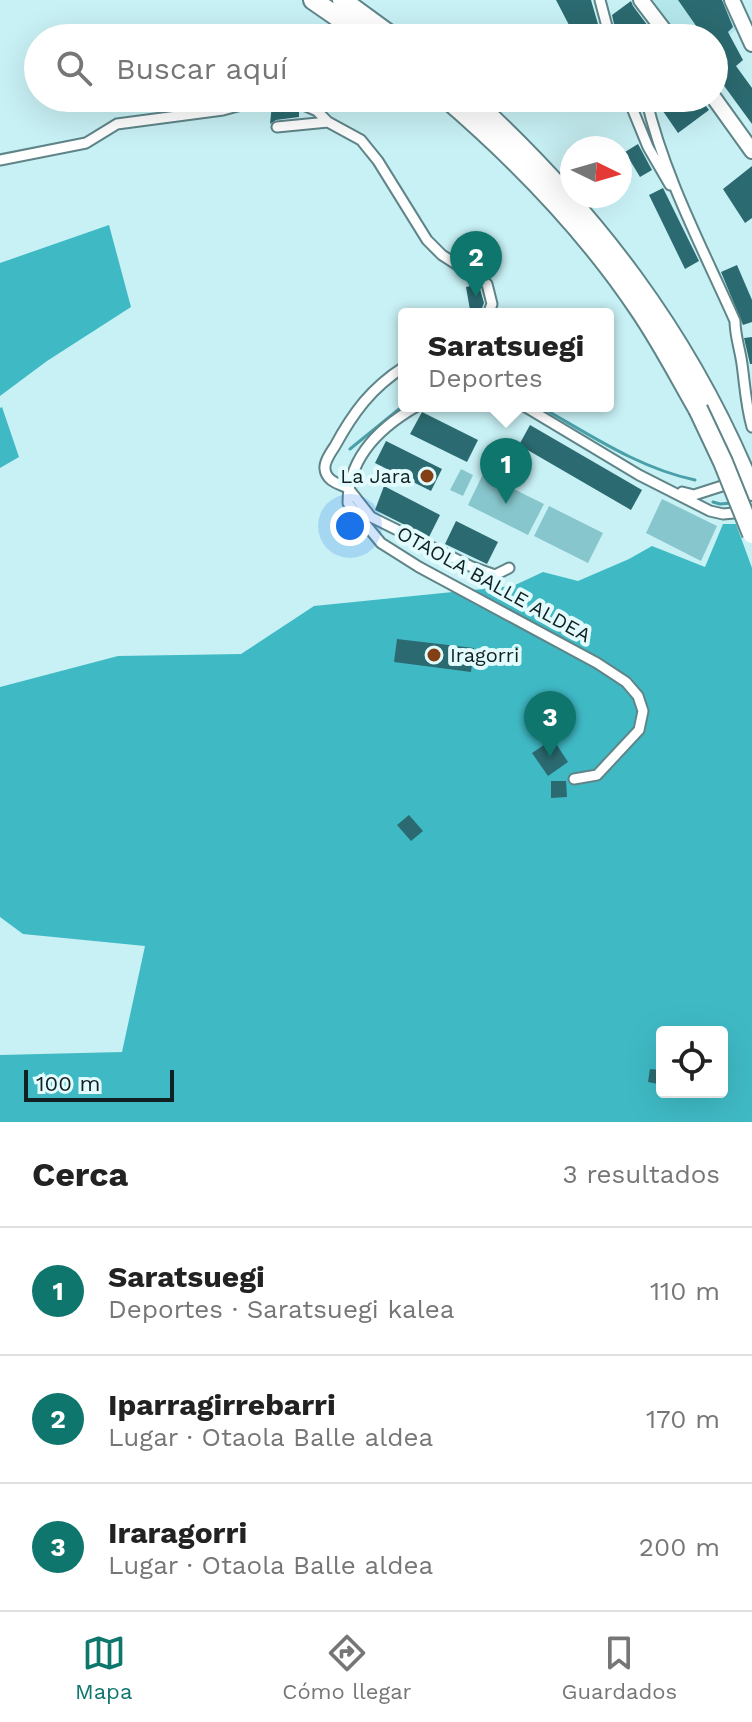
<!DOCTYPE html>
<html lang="es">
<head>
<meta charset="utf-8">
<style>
  :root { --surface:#fff; --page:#f6f6f6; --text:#222; --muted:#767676; --line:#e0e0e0; --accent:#0f766e }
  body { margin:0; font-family:"Work Sans",sans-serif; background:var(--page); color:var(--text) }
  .controls { position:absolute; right:24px; bottom:24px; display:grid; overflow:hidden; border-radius:8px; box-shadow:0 8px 32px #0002 }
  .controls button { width:72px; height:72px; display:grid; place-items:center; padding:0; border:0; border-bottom:2px solid var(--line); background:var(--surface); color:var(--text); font:40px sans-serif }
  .compass { position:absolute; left:560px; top:136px; width:72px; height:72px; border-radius:50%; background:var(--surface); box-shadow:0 8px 32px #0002; rotate:95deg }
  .scale { position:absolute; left:24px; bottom:20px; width:150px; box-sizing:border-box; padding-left:8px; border:4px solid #112022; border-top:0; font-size:22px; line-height:28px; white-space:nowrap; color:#112022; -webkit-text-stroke:6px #e2fbfd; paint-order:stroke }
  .you { position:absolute; left:350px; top:526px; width:28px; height:28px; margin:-20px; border:6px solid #fff; border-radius:50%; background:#1a73e8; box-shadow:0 0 0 12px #1a73e833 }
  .badge { display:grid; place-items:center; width:52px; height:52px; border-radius:50%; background:var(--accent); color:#fff; font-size:26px; font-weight:700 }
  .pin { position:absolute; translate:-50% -66px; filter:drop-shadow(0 2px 4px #0008) }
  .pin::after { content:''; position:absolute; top:42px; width:28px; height:24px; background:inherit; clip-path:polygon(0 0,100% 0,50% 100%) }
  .popup { position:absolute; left:398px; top:308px; width:216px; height:104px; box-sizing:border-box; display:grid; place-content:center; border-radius:8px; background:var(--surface); filter:drop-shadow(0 2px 6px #0005); font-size:26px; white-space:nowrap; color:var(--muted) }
  .popup b { font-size:30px; color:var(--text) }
  .popup::after { content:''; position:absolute; left:50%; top:100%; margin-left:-16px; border:16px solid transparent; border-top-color:var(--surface) }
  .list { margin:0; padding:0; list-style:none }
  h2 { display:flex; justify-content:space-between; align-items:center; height:104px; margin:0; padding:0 32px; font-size:34px }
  h2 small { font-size:26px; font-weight:400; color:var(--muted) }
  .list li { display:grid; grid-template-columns:52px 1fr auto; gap:24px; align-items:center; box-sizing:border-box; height:128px; padding:0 32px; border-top:2px solid var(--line) }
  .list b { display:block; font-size:30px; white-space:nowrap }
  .list p { margin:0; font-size:26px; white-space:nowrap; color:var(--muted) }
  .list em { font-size:26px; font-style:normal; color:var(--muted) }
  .icon { flex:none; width:44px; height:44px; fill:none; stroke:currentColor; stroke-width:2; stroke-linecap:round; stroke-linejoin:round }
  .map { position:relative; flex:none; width:752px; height:1122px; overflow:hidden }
  .search { position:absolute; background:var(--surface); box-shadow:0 8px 32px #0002; left:24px; right:24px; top:24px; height:88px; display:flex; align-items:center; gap:20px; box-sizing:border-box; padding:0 28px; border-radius:44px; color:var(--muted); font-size:30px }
  .sheet { height:488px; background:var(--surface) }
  nav { display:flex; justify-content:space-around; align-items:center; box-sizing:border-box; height:112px; border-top:2px solid var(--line); background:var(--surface); font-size:22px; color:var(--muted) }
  nav a { display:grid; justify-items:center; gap:4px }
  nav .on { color:var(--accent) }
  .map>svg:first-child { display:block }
</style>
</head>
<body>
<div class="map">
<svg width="752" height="1122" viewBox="0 0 752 1122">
  <rect width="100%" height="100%" fill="#c8f1f5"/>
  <path fill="#b4e7ec" d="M653,0H724L740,27L714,46V38H680Z"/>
  <path fill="#87c6cc" d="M461,469L473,475L463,496L450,490Z
    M483,474L544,504L528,535L468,505Z
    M662,499L717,526L701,561L646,533Z
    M549,506L603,533L588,563L534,536Z"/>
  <path fill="#3fbac5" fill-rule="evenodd" d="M109,225L131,307L47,361L0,396V263Z
    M2,407L19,457L0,468V408Z
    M723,524H736L752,568V1122H0V1055L122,1052L145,946L23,934L0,917V687L118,656L241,654L314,606L513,586L543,572L578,581L629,559L652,546L705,567ZM662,1032H722V1092H662Z"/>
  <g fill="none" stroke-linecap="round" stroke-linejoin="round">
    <path stroke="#49a0a8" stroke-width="3" d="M539,406C589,434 638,468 695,480
      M350,449L404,405
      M713,502L720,504L732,503"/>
  </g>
  <path fill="#2b6a70" d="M556,0H591L602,38H596L591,32L578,38H567L563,33L569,25Z
    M678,0H722L733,27L728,32L743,60L736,66L752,88V124L714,72V38H689L699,30Z
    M631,1L633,6L657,38H617L612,15Z
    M654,98H700L709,110L678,133Z
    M272,104L299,111V117L276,120L270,124Z
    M638,144L652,170L640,177L625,152Z
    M752,166V218L745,223L723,189Z
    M663,188L699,261L685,269L649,195Z
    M737,265L752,300V322L743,325L721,272Z
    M475,285L480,289L484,303L482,308L470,310L466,287Z
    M752,337V364H750L744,338Z
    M422,412L478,440L467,462L410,434Z
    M530,425L642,490L631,510L519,445Z
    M386,441L442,469L431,491L375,463Z
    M384,486L440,515L429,537L375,510Z
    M456,521L498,542L487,564L445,544Z
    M397,639L474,648L471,672L394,662Z
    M553,739L568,762L548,776L532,753Z
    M551,781H566L567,797L551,798Z
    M409,815L423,831L411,841L397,825Z
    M650,1069L660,1070L658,1084L648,1082Z"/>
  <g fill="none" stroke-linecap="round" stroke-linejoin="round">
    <g stroke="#5f8589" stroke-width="13">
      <path id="street" d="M600,0L610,38
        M276,98L297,102L317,111L328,122L361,140L378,161L427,240L442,255L487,284L492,304L488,314
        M628,98L648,147L670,185
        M646,98C664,176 703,249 735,321C735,336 740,349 742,364C745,386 746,406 752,427
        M277,127L328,122
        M0,160L86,143L117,124L223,110L267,98
        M417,406C380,427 348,457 348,503L381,543L419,567L597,663L626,682L638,696L643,711L639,730L597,775L574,779
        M524,406L639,475L710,511L723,514L745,512
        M348,488L371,517L472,567L495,575L509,568
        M348,488C339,484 326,481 325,469C324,462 331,452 335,446C353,413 371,388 404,367
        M682,492L694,495L722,486"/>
    </g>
    <g stroke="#5f8589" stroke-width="18">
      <path id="secondary" d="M641,0L670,38
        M732,0L752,44
        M714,98L752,151"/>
    </g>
    <g stroke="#5f8589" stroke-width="22">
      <path id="highway" d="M313,0L368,38
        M342,0L394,38
        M446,98C518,160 586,230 639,309C661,341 679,376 698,409
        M470,98C593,211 689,335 752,491"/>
    </g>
    <use href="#street" stroke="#fff" stroke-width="9"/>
    <use href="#secondary" stroke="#fff" stroke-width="14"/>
    <use href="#highway" stroke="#fff" stroke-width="18"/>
    <g stroke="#5f8589" stroke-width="22" stroke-linecap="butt">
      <path id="highway-bridge" d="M698,409L723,462L752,534"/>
    </g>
    <use href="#highway-bridge" stroke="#fff" stroke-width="18"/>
  </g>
  <g fill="#844015" stroke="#e2fbfd" stroke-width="3">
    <circle cx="427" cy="476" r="8"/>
    <circle cx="434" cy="655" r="8"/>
  </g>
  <g text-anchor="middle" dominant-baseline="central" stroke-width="8" stroke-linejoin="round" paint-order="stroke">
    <g font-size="20" fill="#112022" stroke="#e2fbfd" text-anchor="end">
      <text x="411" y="476">La Jara</text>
      <text x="450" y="655" text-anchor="start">Iragorri</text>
    </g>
    <g font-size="20" fill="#112022" stroke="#e2fbfd">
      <text transform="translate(494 584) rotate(29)">OTAOLA BALLE ALDEA</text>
    </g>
  </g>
</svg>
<div class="controls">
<button><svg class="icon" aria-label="locate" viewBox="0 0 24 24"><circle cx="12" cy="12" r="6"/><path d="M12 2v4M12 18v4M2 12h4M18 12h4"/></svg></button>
</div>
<svg class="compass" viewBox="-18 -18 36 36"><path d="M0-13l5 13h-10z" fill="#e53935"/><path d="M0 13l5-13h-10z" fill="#767676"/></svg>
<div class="scale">100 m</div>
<div class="you"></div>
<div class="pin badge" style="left:506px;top:504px">1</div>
<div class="popup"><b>Saratsuegi</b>Deportes</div>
<div class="pin badge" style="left:476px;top:297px">2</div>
<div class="pin badge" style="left:550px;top:757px">3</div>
<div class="search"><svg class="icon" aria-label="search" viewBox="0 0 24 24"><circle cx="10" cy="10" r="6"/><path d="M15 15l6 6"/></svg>Buscar aquí</div>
</div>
<section class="sheet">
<h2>Cerca<small>3 resultados</small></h2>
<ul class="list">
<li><span class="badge">1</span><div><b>Saratsuegi</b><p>Deportes · Saratsuegi kalea</p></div><em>110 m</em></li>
<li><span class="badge">2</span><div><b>Iparragirrebarri</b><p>Lugar · Otaola Balle aldea</p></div><em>170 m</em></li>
<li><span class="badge">3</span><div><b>Iraragorri</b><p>Lugar · Otaola Balle aldea</p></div><em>200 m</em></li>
</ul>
</section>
<nav>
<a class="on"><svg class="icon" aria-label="map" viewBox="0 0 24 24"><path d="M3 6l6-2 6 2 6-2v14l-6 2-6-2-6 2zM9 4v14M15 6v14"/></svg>Mapa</a>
<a><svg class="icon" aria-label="directions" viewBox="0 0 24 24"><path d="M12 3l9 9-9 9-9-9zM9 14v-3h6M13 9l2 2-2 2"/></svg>Cómo llegar</a>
<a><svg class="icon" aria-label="saved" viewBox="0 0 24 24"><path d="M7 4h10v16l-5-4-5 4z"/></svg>Guardados</a>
</nav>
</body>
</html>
